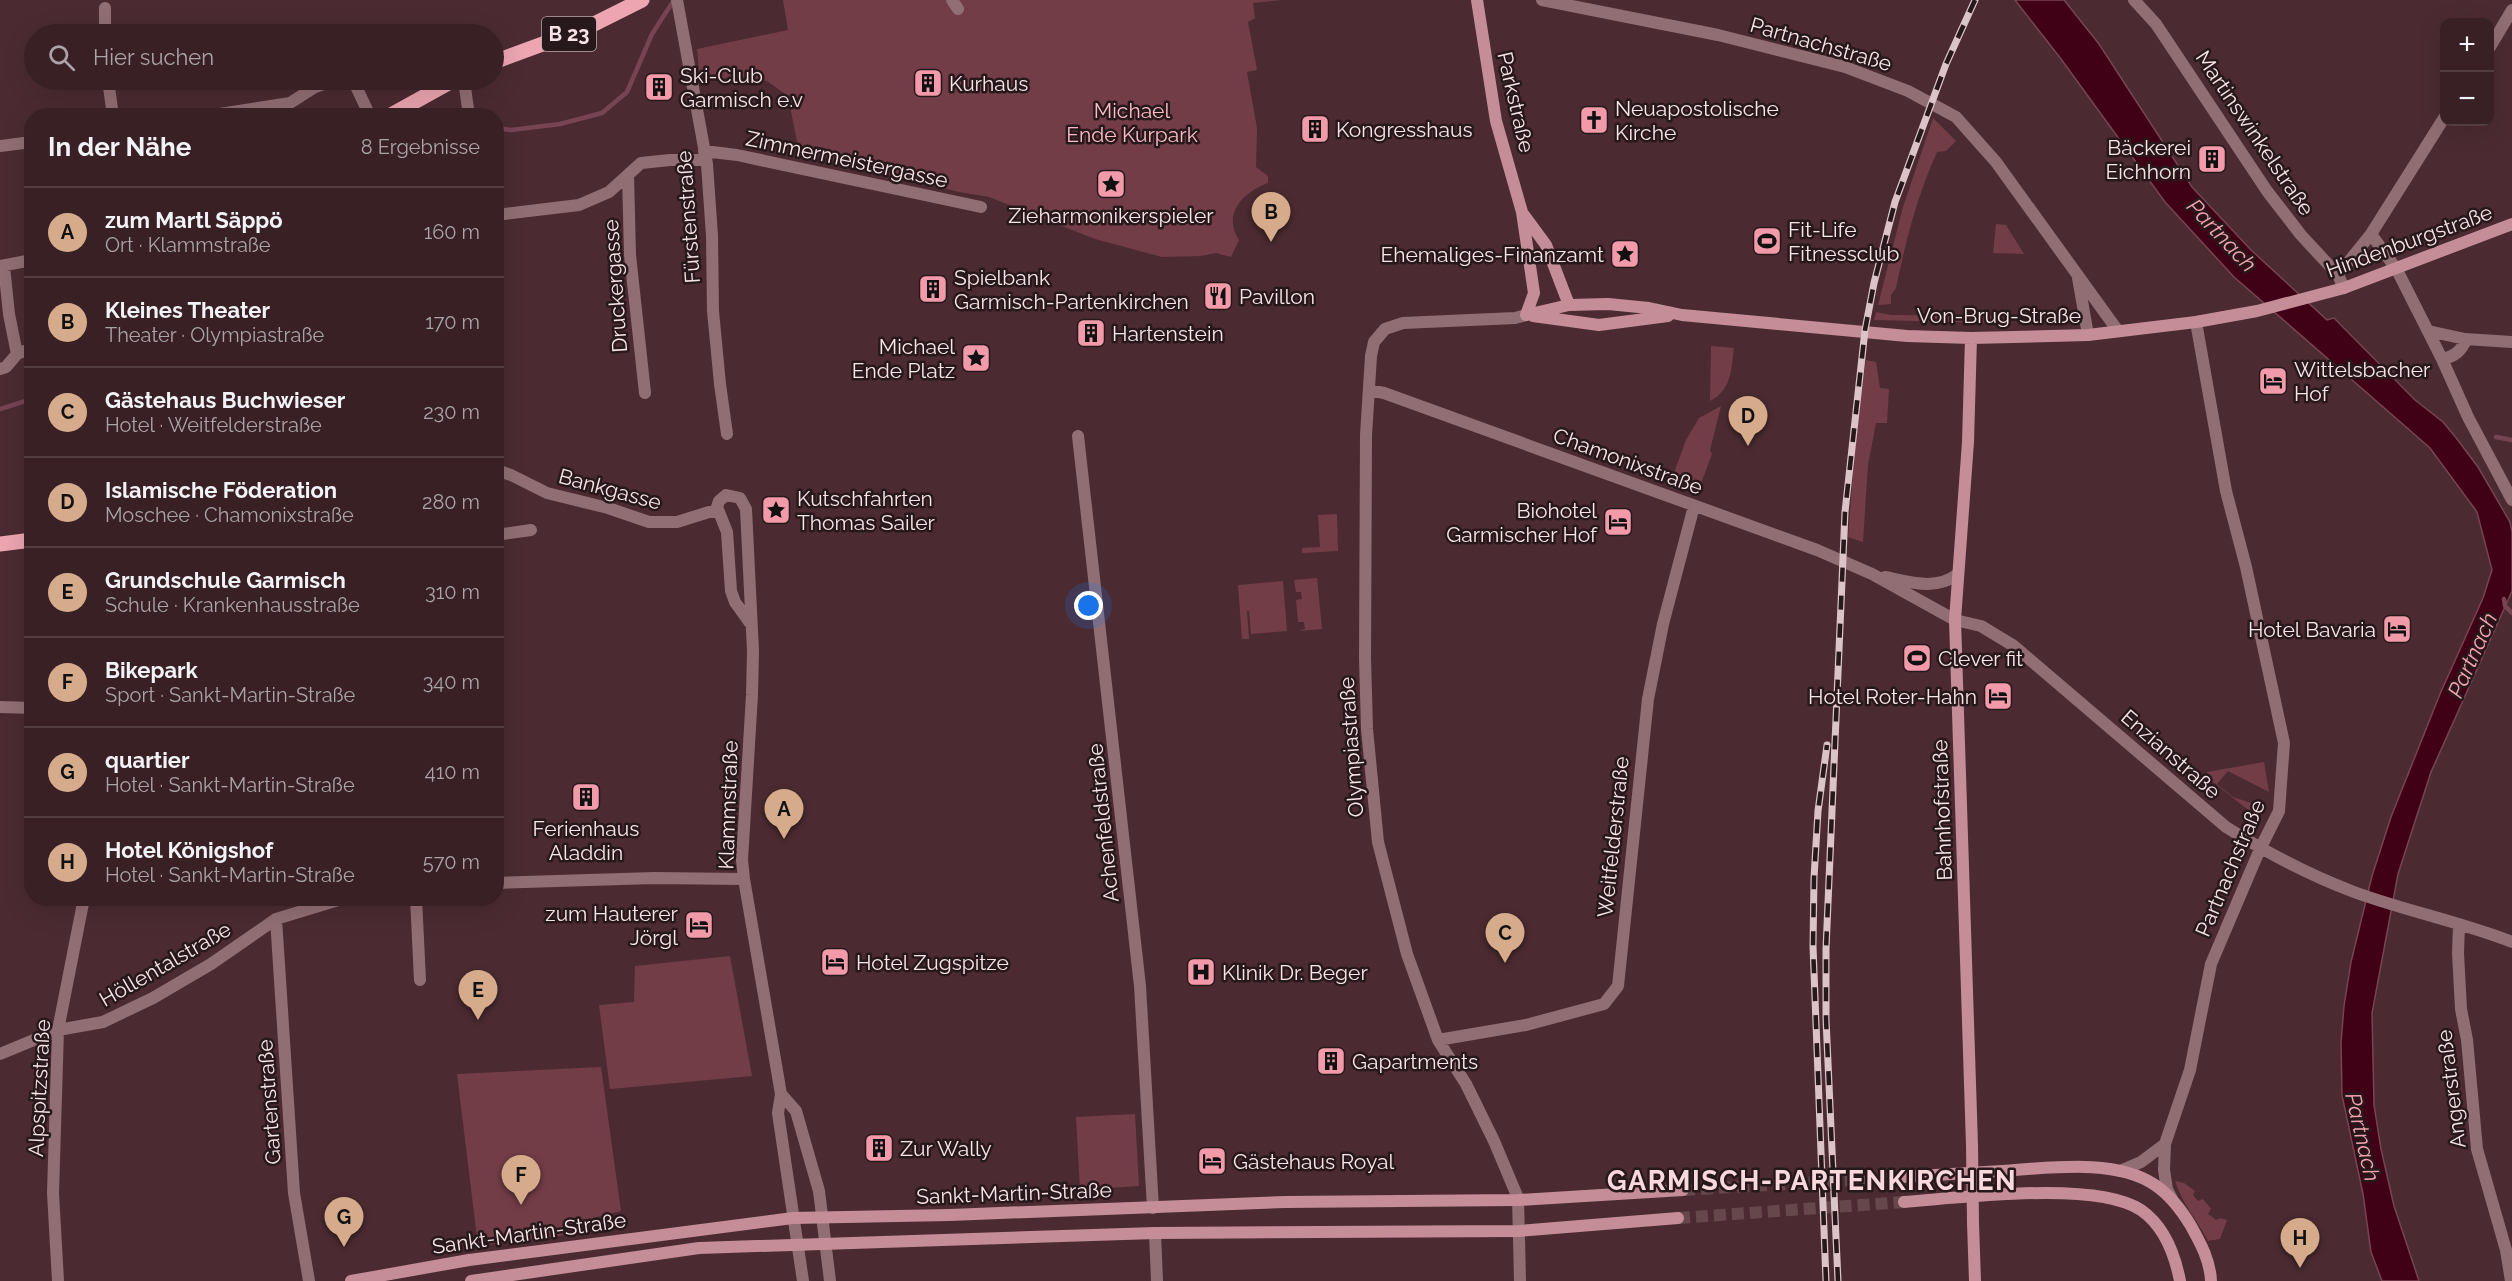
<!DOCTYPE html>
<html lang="de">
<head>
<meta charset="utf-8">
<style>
  :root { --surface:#382025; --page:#3f282d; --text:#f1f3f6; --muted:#aba3a7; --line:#523e42; --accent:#d6ab8b }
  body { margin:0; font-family:Raleway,sans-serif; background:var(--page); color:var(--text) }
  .controls { position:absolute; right:18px; top:18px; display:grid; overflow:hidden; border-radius:12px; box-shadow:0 6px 24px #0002 }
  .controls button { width:54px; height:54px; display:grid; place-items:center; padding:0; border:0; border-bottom:2px solid var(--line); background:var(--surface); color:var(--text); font:30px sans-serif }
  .you { position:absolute; left:1089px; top:606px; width:21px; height:21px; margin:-15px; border:4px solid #fff; border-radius:50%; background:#1a73e8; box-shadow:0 0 0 9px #1a73e833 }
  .badge { display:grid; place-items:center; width:39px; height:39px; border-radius:50%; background:var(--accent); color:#111; font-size:20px; font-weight:700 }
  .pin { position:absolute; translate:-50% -50px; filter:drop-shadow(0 2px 3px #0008) }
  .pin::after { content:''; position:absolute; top:32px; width:21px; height:18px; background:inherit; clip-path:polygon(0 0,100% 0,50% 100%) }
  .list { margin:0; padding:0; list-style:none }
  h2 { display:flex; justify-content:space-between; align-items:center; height:78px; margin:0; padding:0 24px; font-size:26px }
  h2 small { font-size:20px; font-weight:400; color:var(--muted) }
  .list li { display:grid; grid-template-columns:39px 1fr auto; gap:18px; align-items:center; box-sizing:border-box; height:90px; padding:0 24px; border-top:2px solid var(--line) }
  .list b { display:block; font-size:22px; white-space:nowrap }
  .list p { margin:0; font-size:20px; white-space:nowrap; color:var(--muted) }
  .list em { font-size:20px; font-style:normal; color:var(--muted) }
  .icon { flex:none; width:33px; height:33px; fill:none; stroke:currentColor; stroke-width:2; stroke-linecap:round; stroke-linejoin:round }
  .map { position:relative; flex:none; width:2512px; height:1281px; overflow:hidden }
  .search { position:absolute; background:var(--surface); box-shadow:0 6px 24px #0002; left:24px; top:24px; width:480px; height:66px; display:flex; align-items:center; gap:15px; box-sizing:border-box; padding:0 21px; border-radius:33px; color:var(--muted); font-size:22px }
  .panel { position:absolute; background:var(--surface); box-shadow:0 6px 24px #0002; left:24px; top:108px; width:480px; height:798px; border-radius:24px }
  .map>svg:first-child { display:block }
</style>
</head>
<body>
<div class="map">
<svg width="2512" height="1281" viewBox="0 0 2512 1281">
  <rect width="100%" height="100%" fill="#4b2b31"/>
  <path fill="#733d48" d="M783,0H1282L1253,3L1255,18L1248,22L1257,70L1247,72L1257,128L1256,167L1268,176V183C1243,192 1222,214 1239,240L1231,257L1216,253L1200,256L1162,257L1095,239L989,197L959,192L799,152L788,96L767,81L743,77L700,80L697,49L788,30Z
    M1933,118L1956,141L1946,151L1937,152C1917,196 1906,240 1896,288L1891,295V304L1878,305L1903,207Z
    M1996,224L2006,225L2024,254L1993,253Z
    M1876,312L1891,315L1995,316L1996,323L1874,320Z
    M1711,346L1734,348C1731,369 1732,390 1710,401Z
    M1866,360L1876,362L1880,388L1889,389L1887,423H1876L1868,465L1863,542L1848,537L1857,422Z
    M1721,406L1710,450L1712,454L1700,486L1672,478L1686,440L1699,418Z
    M1337,514L1338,551L1302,553V548L1320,547L1318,515Z
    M1317,578L1322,629L1299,631L1305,629L1304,622H1298L1296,600L1302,599L1301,592H1296L1294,580Z
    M1283,581L1287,631L1251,634L1249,611H1247L1249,639H1242L1238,585Z
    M2264,762L2269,792L2228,771L2217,784L2233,797L2260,806L2252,813L2207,777V772Z
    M730,956L752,1076L610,1089L599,1005L634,1002L635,966Z
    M601,1067L621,1211L589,1219V1232L478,1246L457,1074Z
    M1135,1114L1139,1186L1080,1190L1076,1117Z
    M2175,1181L2184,1183L2195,1191L2193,1195L2198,1201L2203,1199L2211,1209L2208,1214L2216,1220L2220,1218L2227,1220L2220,1239L2208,1241C2197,1220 2182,1203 2175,1181Z"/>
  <path fill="#400015" stroke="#774454" stroke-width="1.5" d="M2015,0H2064L2099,44L2192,187L2251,250L2327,320L2334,318L2415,400L2443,422L2457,439L2478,467L2510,522L2512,532V591L2431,772L2398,874L2372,1013L2374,1105L2381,1149L2394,1206L2419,1281H2382L2371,1252L2363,1194L2342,1095L2341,1043L2344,1006L2351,962L2372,876L2391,817L2440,694L2483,598L2492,570L2477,512L2430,448L2234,277L2165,202L2061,59Z"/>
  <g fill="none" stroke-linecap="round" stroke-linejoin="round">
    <path stroke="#774454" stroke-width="4.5" d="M496,128L511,130L560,124L602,113L627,92L652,34L674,0
      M0,409L32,399
      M2496,437L2512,440
      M2504,599L2505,606L2512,613"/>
    <path stroke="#65474c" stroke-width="12" stroke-dasharray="12 6" stroke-linecap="butt" d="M1683,1190L1902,1177
      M1678,1218L1904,1202"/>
    <path stroke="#916e74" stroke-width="12" d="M677,0L707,164L712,236L713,311L720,384L727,434
      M952,0L958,9
      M1542,0L1718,35L1845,67L1908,91L1956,117L1996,162L2118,331
      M2134,0L2156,24L2267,191L2301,235L2338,275L2344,288
      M105,34V8
      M2490,47L2512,10
      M108,80L113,116
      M353,80L370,116
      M464,80L469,116
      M207,116L290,103L315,87L335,80
      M0,146L32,142
      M704,151L737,155L981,207
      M628,175L630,255L645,393
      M496,215L579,205L609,192L641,163L670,160H706
      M2371,234L2397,270L2442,359L2468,417L2512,500
      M0,266L32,260
      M4,266L9,314L17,354
      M2338,275L2371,234L2444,118
      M2078,278L2088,335
      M2428,331L2465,339L2512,342
      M2442,359C2454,357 2462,351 2466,339
      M0,369L6,367L17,354L32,348
      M1369,390L1384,393L1817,550L1872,574L1955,620L1981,626L2014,646L2226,827C2267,853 2309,875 2354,892C2406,911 2461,922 2512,942
      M1078,436L1140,986L1153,1208
      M496,470L511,475L547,493L608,508L649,522H677L709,512H717
      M496,535L531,530
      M1885,577C1910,582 1936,591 1958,574
      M750,623L735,602L731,591L727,532L717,507L719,501L726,495L740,498L746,509L753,651L752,695L742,860L744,879L781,1094L778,1113L803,1281
      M0,707L32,708
      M496,883L654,878L744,879
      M416,898L420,980
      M276,919L294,1193L309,1281
      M2459,925L2458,953L2461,1009L2467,1040L2477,1149L2506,1250L2511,1281
      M1438,1040L1526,1025L1604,1004L1618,986L1648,699L1663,624L1694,506
      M0,1054L58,1030L103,1022L153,998L211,964L276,919L345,898
      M781,1094L796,1111L819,1191L830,1281
      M2120,1171L2141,1162L2165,1144
      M2172,1199L2167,1189L2164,1170L2165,1144L2190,1070L2211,964L2260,849L2279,811L2284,743L2246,567L2226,491L2196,322
      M1155,1233L1157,1281
      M58,1281L53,1193L58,1030L84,898
      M1520,1281L1518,1198L1494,1141L1466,1084L1438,1040L1407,954L1378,842L1367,729L1365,658L1366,435L1371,356L1374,342L1385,329L1403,323L1515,318L1526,315"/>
    <path stroke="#c48d97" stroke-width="12" d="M1477,0L1496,121L1522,212L1534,293L1526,315
      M1524,215L1546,245L1569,305
      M1526,315L1569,305L1608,304L1649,308L1682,315L1907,336L1971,338L2088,335L2196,322L2257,311L2344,288L2512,224
      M1533,316L1599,325L1668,316
      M1971,338L1968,442L1955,620L1972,1145
      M1902,1177C1935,1175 1969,1173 2002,1171C2048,1168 2116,1158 2155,1185C2170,1195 2182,1211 2191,1226C2201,1244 2210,1260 2211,1281
      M1904,1202C1959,1198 2096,1180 2141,1210C2164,1226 2175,1255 2180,1281
      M1973,1223L1975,1281
      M351,1281L469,1260L793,1218L950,1215L1285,1202L1518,1200L1683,1190
      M471,1281L699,1248L1155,1233L1519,1231L1678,1218"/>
    <path stroke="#eca5b1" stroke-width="15" d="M494,62L586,28L642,0
      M389,116L454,80
      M0,544L32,540"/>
    <g stroke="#dbc4c8" stroke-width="7">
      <path id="rail" d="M1826,1281L1813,946L1814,878L1818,811L1827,745
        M1838,1281L1826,1019V949L1845,512L1865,330L1874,283L1895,202L1946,64L1975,0"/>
    </g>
    <use href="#rail" stroke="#27191b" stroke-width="4.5" stroke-dasharray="14" stroke-linecap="butt"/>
    <path stroke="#c48d97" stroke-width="12" d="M1972,1145L1973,1223"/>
  </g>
  <defs>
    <g id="building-square" transform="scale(1.5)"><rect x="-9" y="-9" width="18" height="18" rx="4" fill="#f39aaa" stroke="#27191b"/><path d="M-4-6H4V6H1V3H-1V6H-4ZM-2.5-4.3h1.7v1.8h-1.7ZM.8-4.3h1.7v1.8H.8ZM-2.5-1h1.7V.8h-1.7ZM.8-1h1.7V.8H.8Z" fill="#111"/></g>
    <g id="church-square" transform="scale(1.5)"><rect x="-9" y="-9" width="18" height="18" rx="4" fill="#f39aaa" stroke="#27191b"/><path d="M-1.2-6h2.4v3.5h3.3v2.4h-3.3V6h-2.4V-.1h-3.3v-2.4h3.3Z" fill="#111"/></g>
    <g id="sight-square" transform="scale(1.5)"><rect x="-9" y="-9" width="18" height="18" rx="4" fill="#f39aaa" stroke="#27191b"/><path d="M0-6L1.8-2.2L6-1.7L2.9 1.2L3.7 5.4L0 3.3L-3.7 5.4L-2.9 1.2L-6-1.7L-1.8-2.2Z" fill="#111"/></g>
    <g id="stadium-square" transform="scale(1.5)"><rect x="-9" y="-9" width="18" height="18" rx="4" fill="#f39aaa" stroke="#27191b"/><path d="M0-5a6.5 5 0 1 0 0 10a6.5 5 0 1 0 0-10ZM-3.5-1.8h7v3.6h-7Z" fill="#111"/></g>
    <g id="restaurant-square" transform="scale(1.5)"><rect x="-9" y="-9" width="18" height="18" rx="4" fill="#f39aaa" stroke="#27191b"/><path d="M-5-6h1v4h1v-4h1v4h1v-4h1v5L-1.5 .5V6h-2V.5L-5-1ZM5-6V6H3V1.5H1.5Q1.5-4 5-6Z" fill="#111"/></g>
    <g id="hotel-square" transform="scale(1.5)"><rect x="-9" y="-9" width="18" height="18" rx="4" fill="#f39aaa" stroke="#27191b"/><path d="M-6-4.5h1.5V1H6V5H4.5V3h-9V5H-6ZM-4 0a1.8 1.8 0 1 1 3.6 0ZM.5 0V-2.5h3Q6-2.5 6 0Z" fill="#111"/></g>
    <g id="hospital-square" transform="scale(1.5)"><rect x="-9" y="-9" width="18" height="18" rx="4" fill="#f39aaa" stroke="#27191b"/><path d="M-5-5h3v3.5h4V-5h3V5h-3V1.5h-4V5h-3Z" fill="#111"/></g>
  </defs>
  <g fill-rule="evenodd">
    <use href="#building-square" x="928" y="83"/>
    <use href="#building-square" x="659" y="87"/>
    <use href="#church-square" x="1594" y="120"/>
    <use href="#building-square" x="1315" y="129"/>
    <use href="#building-square" x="2212" y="159"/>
    <use href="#sight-square" x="1111" y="184"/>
    <use href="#stadium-square" x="1767" y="241"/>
    <use href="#sight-square" x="1625" y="254"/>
    <use href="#building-square" x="933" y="289"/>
    <use href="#restaurant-square" x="1218" y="296"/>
    <use href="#building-square" x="1091" y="333"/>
    <use href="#sight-square" x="976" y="358"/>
    <use href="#hotel-square" x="2273" y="381"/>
    <use href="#sight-square" x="776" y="510"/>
    <use href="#hotel-square" x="1618" y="522"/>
    <use href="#hotel-square" x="2397" y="629"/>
    <use href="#stadium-square" x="1917" y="658"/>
    <use href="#hotel-square" x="1998" y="696"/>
    <use href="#building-square" x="586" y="797"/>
    <use href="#hotel-square" x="699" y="925"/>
    <use href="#hotel-square" x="835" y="962"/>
    <use href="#hospital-square" x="1201" y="972"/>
    <use href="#building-square" x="1331" y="1061"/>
    <use href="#building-square" x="879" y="1148"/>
    <use href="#hotel-square" x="1212" y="1161"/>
  </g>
  <g text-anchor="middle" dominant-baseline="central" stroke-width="5" stroke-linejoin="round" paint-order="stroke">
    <rect fill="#27191b" stroke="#b9a6a9" stroke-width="1.5" x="542" y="17" width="54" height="34" rx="4.5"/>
    <g font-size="20" font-weight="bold" fill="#f8e3e6">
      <text x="569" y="34">B 23</text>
    </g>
    <g font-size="21" fill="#f8e3e6" stroke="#27191b">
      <text transform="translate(1821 44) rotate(16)">Partnachstraße</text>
      <text transform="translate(1516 102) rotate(77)">Parkstraße</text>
      <text transform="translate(2255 133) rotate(56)">Martinswinkelstraße</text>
      <text transform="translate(847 159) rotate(12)">Zimmermeistergasse</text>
      <text transform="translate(688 217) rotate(-94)">Fürstenstraße</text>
      <text transform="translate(2409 241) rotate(-20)">Hindenburgstraße</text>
      <text transform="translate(615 286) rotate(-94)">Druckergasse</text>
      <text x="1999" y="315">Von-Brug-Straße</text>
      <text transform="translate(1628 461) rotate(20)">Chamonixstraße</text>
      <text transform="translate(610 489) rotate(15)">Bankgasse</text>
      <text transform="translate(1351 747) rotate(-94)">Olympiastraße</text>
      <text transform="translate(2171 754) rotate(41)">Enzianstraße</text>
      <text transform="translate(728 805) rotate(-88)">Klammstraße</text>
      <text transform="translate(1942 810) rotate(-92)">Bahnhofstraße</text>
      <text transform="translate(1103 823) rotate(-96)">Achenfeldstraße</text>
      <text transform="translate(1613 837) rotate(-84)">Weitfelderstraße</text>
      <text transform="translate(2230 868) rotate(-67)">Partnachstraße</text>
      <text transform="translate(165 964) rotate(-30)">Höllentalstraße</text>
      <text transform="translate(39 1088) rotate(-87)">Alpspitzstraße</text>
      <text transform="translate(2451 1089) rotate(-97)">Angerstraße</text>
      <text transform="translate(269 1102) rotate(-94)">Gartenstraße</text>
      <text transform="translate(1014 1193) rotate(-2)">Sankt-Martin-Straße</text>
      <text transform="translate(529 1233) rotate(-8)">Sankt-Martin-Straße</text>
    </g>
    <g font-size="21" fill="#f8e3e6" stroke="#27191b" text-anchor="start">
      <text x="680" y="75">Ski-Club<tspan x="680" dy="24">Garmisch e.v</tspan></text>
      <text x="949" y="83">Kurhaus</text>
      <text x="1615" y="108">Neuapostolische<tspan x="1615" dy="24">Kirche</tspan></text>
      <text x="1336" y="129">Kongresshaus</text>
      <text x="2191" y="147" text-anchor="end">Bäckerei<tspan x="2191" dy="24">Eichhorn</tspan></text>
      <text x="1111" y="215" text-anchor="middle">Zieharmonikerspieler</text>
      <text x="1788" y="229">Fit-Life<tspan x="1788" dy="24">Fitnessclub</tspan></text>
      <text x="1604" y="254" text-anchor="end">Ehemaliges-Finanzamt</text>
      <text x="954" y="277">Spielbank<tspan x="954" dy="24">Garmisch-Partenkirchen</tspan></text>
      <text x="1239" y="296">Pavillon</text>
      <text x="1112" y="333">Hartenstein</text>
      <text x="955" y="346" text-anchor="end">Michael<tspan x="955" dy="24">Ende Platz</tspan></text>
      <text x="2294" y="369">Wittelsbacher<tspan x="2294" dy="24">Hof</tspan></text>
      <text x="797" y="498">Kutschfahrten<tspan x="797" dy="24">Thomas Sailer</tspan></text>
      <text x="1597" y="510" text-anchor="end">Biohotel<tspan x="1597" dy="24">Garmischer Hof</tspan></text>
      <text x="2376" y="629" text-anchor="end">Hotel Bavaria</text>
      <text x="1938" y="658">Clever fit</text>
      <text x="1977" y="696" text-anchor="end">Hotel Roter-Hahn</text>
      <text x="586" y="828" text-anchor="middle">Ferienhaus<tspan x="586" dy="24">Aladdin</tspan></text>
      <text x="678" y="913" text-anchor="end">zum Hauterer<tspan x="678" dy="24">Jörgl</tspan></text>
      <text x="856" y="962">Hotel Zugspitze</text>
      <text x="1222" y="972">Klinik Dr. Beger</text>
      <text x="1352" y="1061">Gapartments</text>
      <text x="900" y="1148">Zur Wally</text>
      <text x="1233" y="1161">Gästehaus Royal</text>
    </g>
    <g font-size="21" fill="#fdbbc5" stroke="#27191b">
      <text x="1132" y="110">Michael<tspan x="1132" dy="24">Ende Kurpark</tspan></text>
    </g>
    <g font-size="22" font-style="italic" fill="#f9a3b2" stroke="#27191b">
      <text transform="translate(2222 235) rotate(47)">Partnach</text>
      <text transform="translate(2472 655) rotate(-66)">Partnach</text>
      <text transform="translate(2363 1137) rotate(77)">Partnach</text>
    </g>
    <g font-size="27" font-weight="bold" letter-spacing="1.5" fill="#fad9de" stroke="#27191b">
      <text x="1812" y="1180">GARMISCH-PARTENKIRCHEN</text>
    </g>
  </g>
</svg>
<div class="controls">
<button>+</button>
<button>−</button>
</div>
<div class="you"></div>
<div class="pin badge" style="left:784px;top:839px">A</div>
<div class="pin badge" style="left:1271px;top:242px">B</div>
<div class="pin badge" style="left:1505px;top:963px">C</div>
<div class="pin badge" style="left:1748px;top:446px">D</div>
<div class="pin badge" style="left:478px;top:1020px">E</div>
<div class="pin badge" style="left:521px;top:1205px">F</div>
<div class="pin badge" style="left:344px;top:1247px">G</div>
<div class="pin badge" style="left:2300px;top:1268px">H</div>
<div class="search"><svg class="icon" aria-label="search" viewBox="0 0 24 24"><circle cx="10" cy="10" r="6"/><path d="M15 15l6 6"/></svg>Hier suchen</div>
<section class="panel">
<h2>In der Nähe<small>8 Ergebnisse</small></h2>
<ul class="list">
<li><span class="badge">A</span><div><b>zum Martl Säppö</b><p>Ort · Klammstraße</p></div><em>160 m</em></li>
<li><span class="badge">B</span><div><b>Kleines Theater</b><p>Theater · Olympiastraße</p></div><em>170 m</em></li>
<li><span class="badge">C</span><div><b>Gästehaus Buchwieser</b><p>Hotel · Weitfelderstraße</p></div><em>230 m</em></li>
<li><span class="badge">D</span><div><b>Islamische Föderation</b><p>Moschee · Chamonixstraße</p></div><em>280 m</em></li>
<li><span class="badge">E</span><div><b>Grundschule Garmisch</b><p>Schule · Krankenhausstraße</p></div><em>310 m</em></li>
<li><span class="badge">F</span><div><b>Bikepark</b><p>Sport · Sankt-Martin-Straße</p></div><em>340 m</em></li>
<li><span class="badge">G</span><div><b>quartier</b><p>Hotel · Sankt-Martin-Straße</p></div><em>410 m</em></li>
<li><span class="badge">H</span><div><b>Hotel Königshof</b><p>Hotel · Sankt-Martin-Straße</p></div><em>570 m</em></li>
</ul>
</section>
</div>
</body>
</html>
